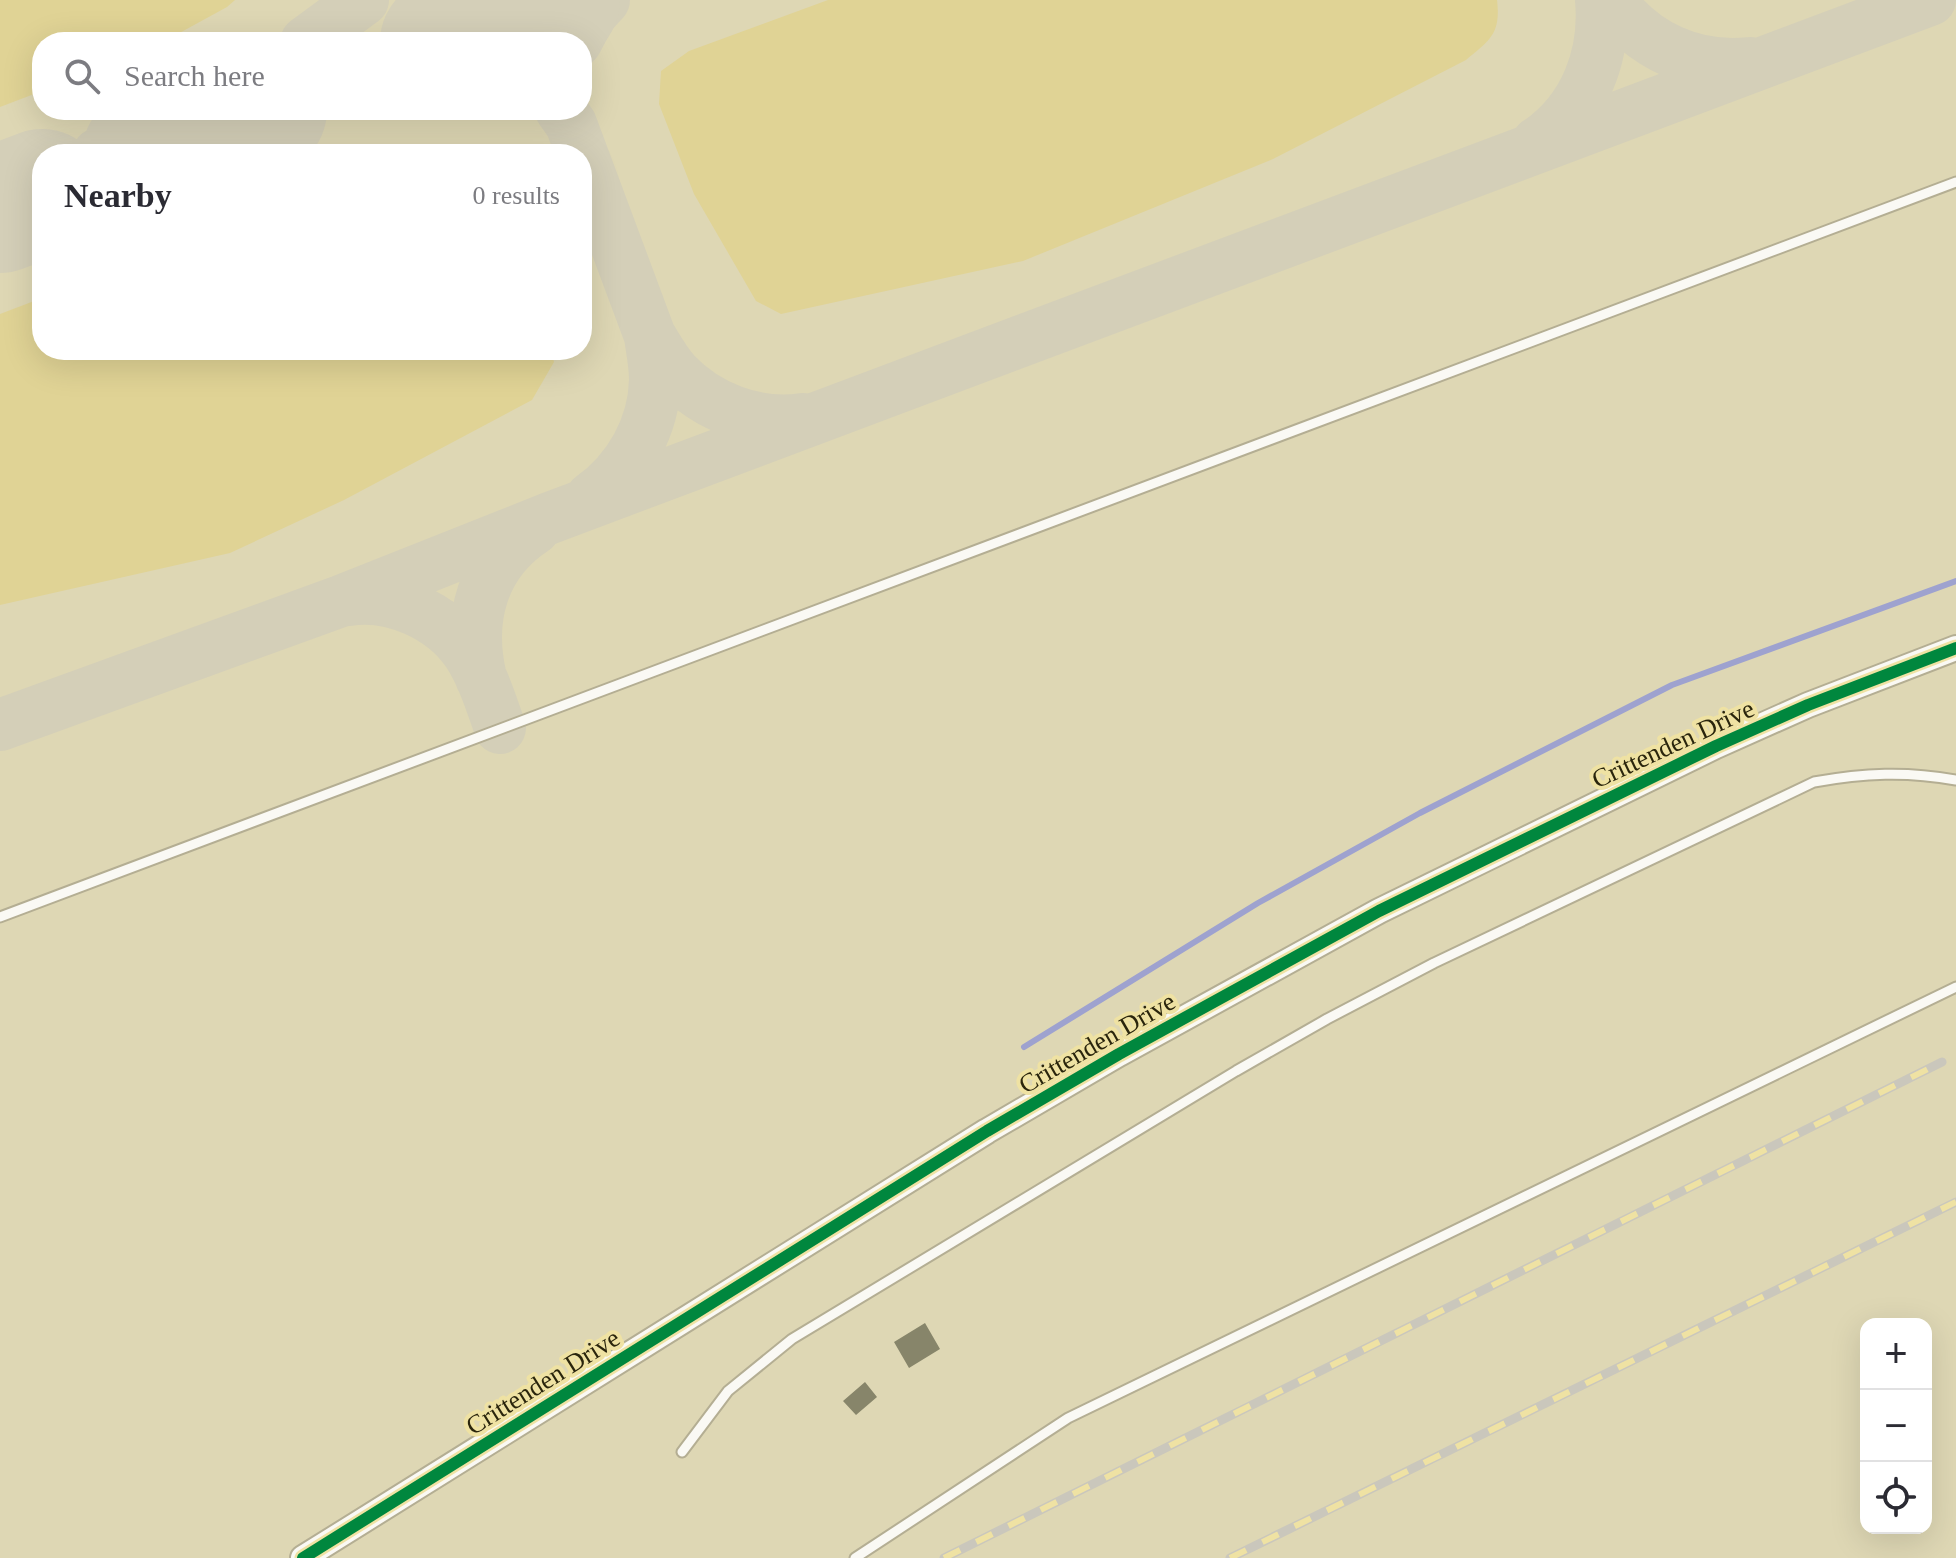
<!DOCTYPE html>
<html lang="en">
<head>
<meta charset="utf-8">
<style>
  :root { --surface:#fff; --page:#f2f2f3; --text:#2b2b33; --muted:#7c7c81; --line:#e1e1e2 }
  body { margin:0; font-family:"Times New Roman",serif; background:var(--page); color:var(--text) }
  .controls { position:absolute; right:24px; bottom:24px; display:grid; overflow:hidden; border-radius:16px; box-shadow:0 8px 32px #0002 }
  .controls button { width:72px; height:72px; display:grid; place-items:center; padding:0; border:0; border-bottom:2px solid var(--line); background:var(--surface); color:var(--text); font:40px sans-serif }
  .list { margin:0; padding:0; list-style:none }
  h2 { display:flex; justify-content:space-between; align-items:center; height:104px; margin:0; padding:0 32px; font-size:34px }
  h2 small { font-size:26px; font-weight:400; color:var(--muted) }
  .icon { flex:none; width:44px; height:44px; fill:none; stroke:currentColor; stroke-width:2; stroke-linecap:round; stroke-linejoin:round }
  .map { position:relative; flex:none; width:1956px; height:1558px; overflow:hidden }
  .search { position:absolute; background:var(--surface); box-shadow:0 8px 32px #0002; left:32px; top:32px; width:560px; height:88px; display:flex; align-items:center; gap:20px; box-sizing:border-box; padding:0 28px; border-radius:32px; color:var(--muted); font-size:30px }
  .panel { position:absolute; background:var(--surface); box-shadow:0 8px 32px #0002; left:32px; top:144px; width:560px; height:216px; border-radius:32px }
  .map>svg:first-child { display:block }
</style>
</head>
<body>
<div class="map">
<svg width="1956" height="1558" viewBox="0 0 1956 1558">
  <rect width="100%" height="100%" fill="#ded7b4"/>
  <path fill="#e0d395" d="M0,0H235L227,7L163,42H42V91L0,107Z
    M828,0H1497C1501,34 1490,40 1466,60L1273,159L1023,261L781,314L756,301L694,194L659,104L661,71L689,51Z
    M42,298V350H551L554,362L532,400L344,500L230,553L0,605V314Z"/>
  <g fill="none" stroke-linecap="round" stroke-linejoin="round">
    <path stroke="#9ea2cf" stroke-width="6" d="M1024,1047L1258,903L1420,813L1672,685L1956,581"/>
    <path stroke="#d4cfb8" stroke-width="52" d="M1610,0C1643,46 1694,69 1750,63
      M306,42L363,0
      M576,42L591,14L604,0
      M561,110L571,124L650,336
      M1537,143C1585,111 1606,55 1601,0
      M98,154L191,110
      M0,195L42,178
      M591,498C629,471 654,427 655,380C655,365 652,351 650,336C658,349 665,362 675,373C707,407 756,426 803,419
      M348,600C392,593 443,616 468,653C483,676 491,703 500,728
      M481,678C467,619 482,563 534,529
      M0,725L341,601L550,518L1930,0"/>
    <path stroke="#d4cfb8" stroke-width="128" d="M444,42L556,0
      M146,154L263,110
      M0,209L42,193"/>
  </g>
  <path fill="#87856a" d="M925,1323L940,1349L909,1368L894,1342Z
    M865,1382L877,1397L856,1415L843,1401Z"/>
  <g fill="none" stroke-linecap="round" stroke-linejoin="round">
    <g stroke="#b4ae93" stroke-width="13">
      <path id="lane" d="M0,917L1956,182
        M682,1452L728,1391L792,1339L1236,1071L1327,1019L1434,963L1814,782C1864,773 1906,771 1956,780
        M855,1558L1068,1418L1956,987"/>
    </g>
    <g stroke="#b4ae93" stroke-width="28">
      <path id="secondary" d="M303,1558L987,1131L1119,1054L1379,911L1716,746L1808,705L1956,648"/>
    </g>
    <use href="#lane" stroke="#faf9f4" stroke-width="9"/>
    <use href="#secondary" stroke="#faf9f4" stroke-width="24"/>
    <g stroke="#cac7bc" stroke-width="9">
      <path id="rail" d="M944,1558L1942,1062
        M1230,1558L1956,1202"/>
    </g>
    <use href="#rail" stroke="#efe2a3" stroke-width="6" stroke-dasharray="18" stroke-linecap="butt"/>
    <g stroke="#efe2a3" stroke-width="17">
      <path id="cycleway" d="M303,1558L987,1131L1119,1054L1379,911L1716,746L1808,705L1956,648"/>
    </g>
    <use href="#cycleway" stroke="#00873e" stroke-width="12"/>
  </g>
  <g text-anchor="middle" dominant-baseline="central" stroke-width="8" stroke-linejoin="round" paint-order="stroke">
    <g font-size="26" fill="#2a250c" stroke="#efe2a3">
      <text transform="translate(1673 744) rotate(-25)">Crittenden Drive</text>
      <text transform="translate(1097 1043) rotate(-30)">Crittenden Drive</text>
      <text transform="translate(543 1382) rotate(-32)">Crittenden Drive</text>
    </g>
  </g>
</svg>
<div class="controls">
<button>+</button>
<button>−</button>
<button><svg class="icon" aria-label="locate" viewBox="0 0 24 24"><circle cx="12" cy="12" r="6"/><path d="M12 2v4M12 18v4M2 12h4M18 12h4"/></svg></button>
</div>
<div class="search"><svg class="icon" aria-label="search" viewBox="0 0 24 24"><circle cx="10" cy="10" r="6"/><path d="M15 15l6 6"/></svg>Search here</div>
<section class="panel">
<h2>Nearby<small>0 results</small></h2>
<ul class="list">
</ul>
</section>
</div>
</body>
</html>
